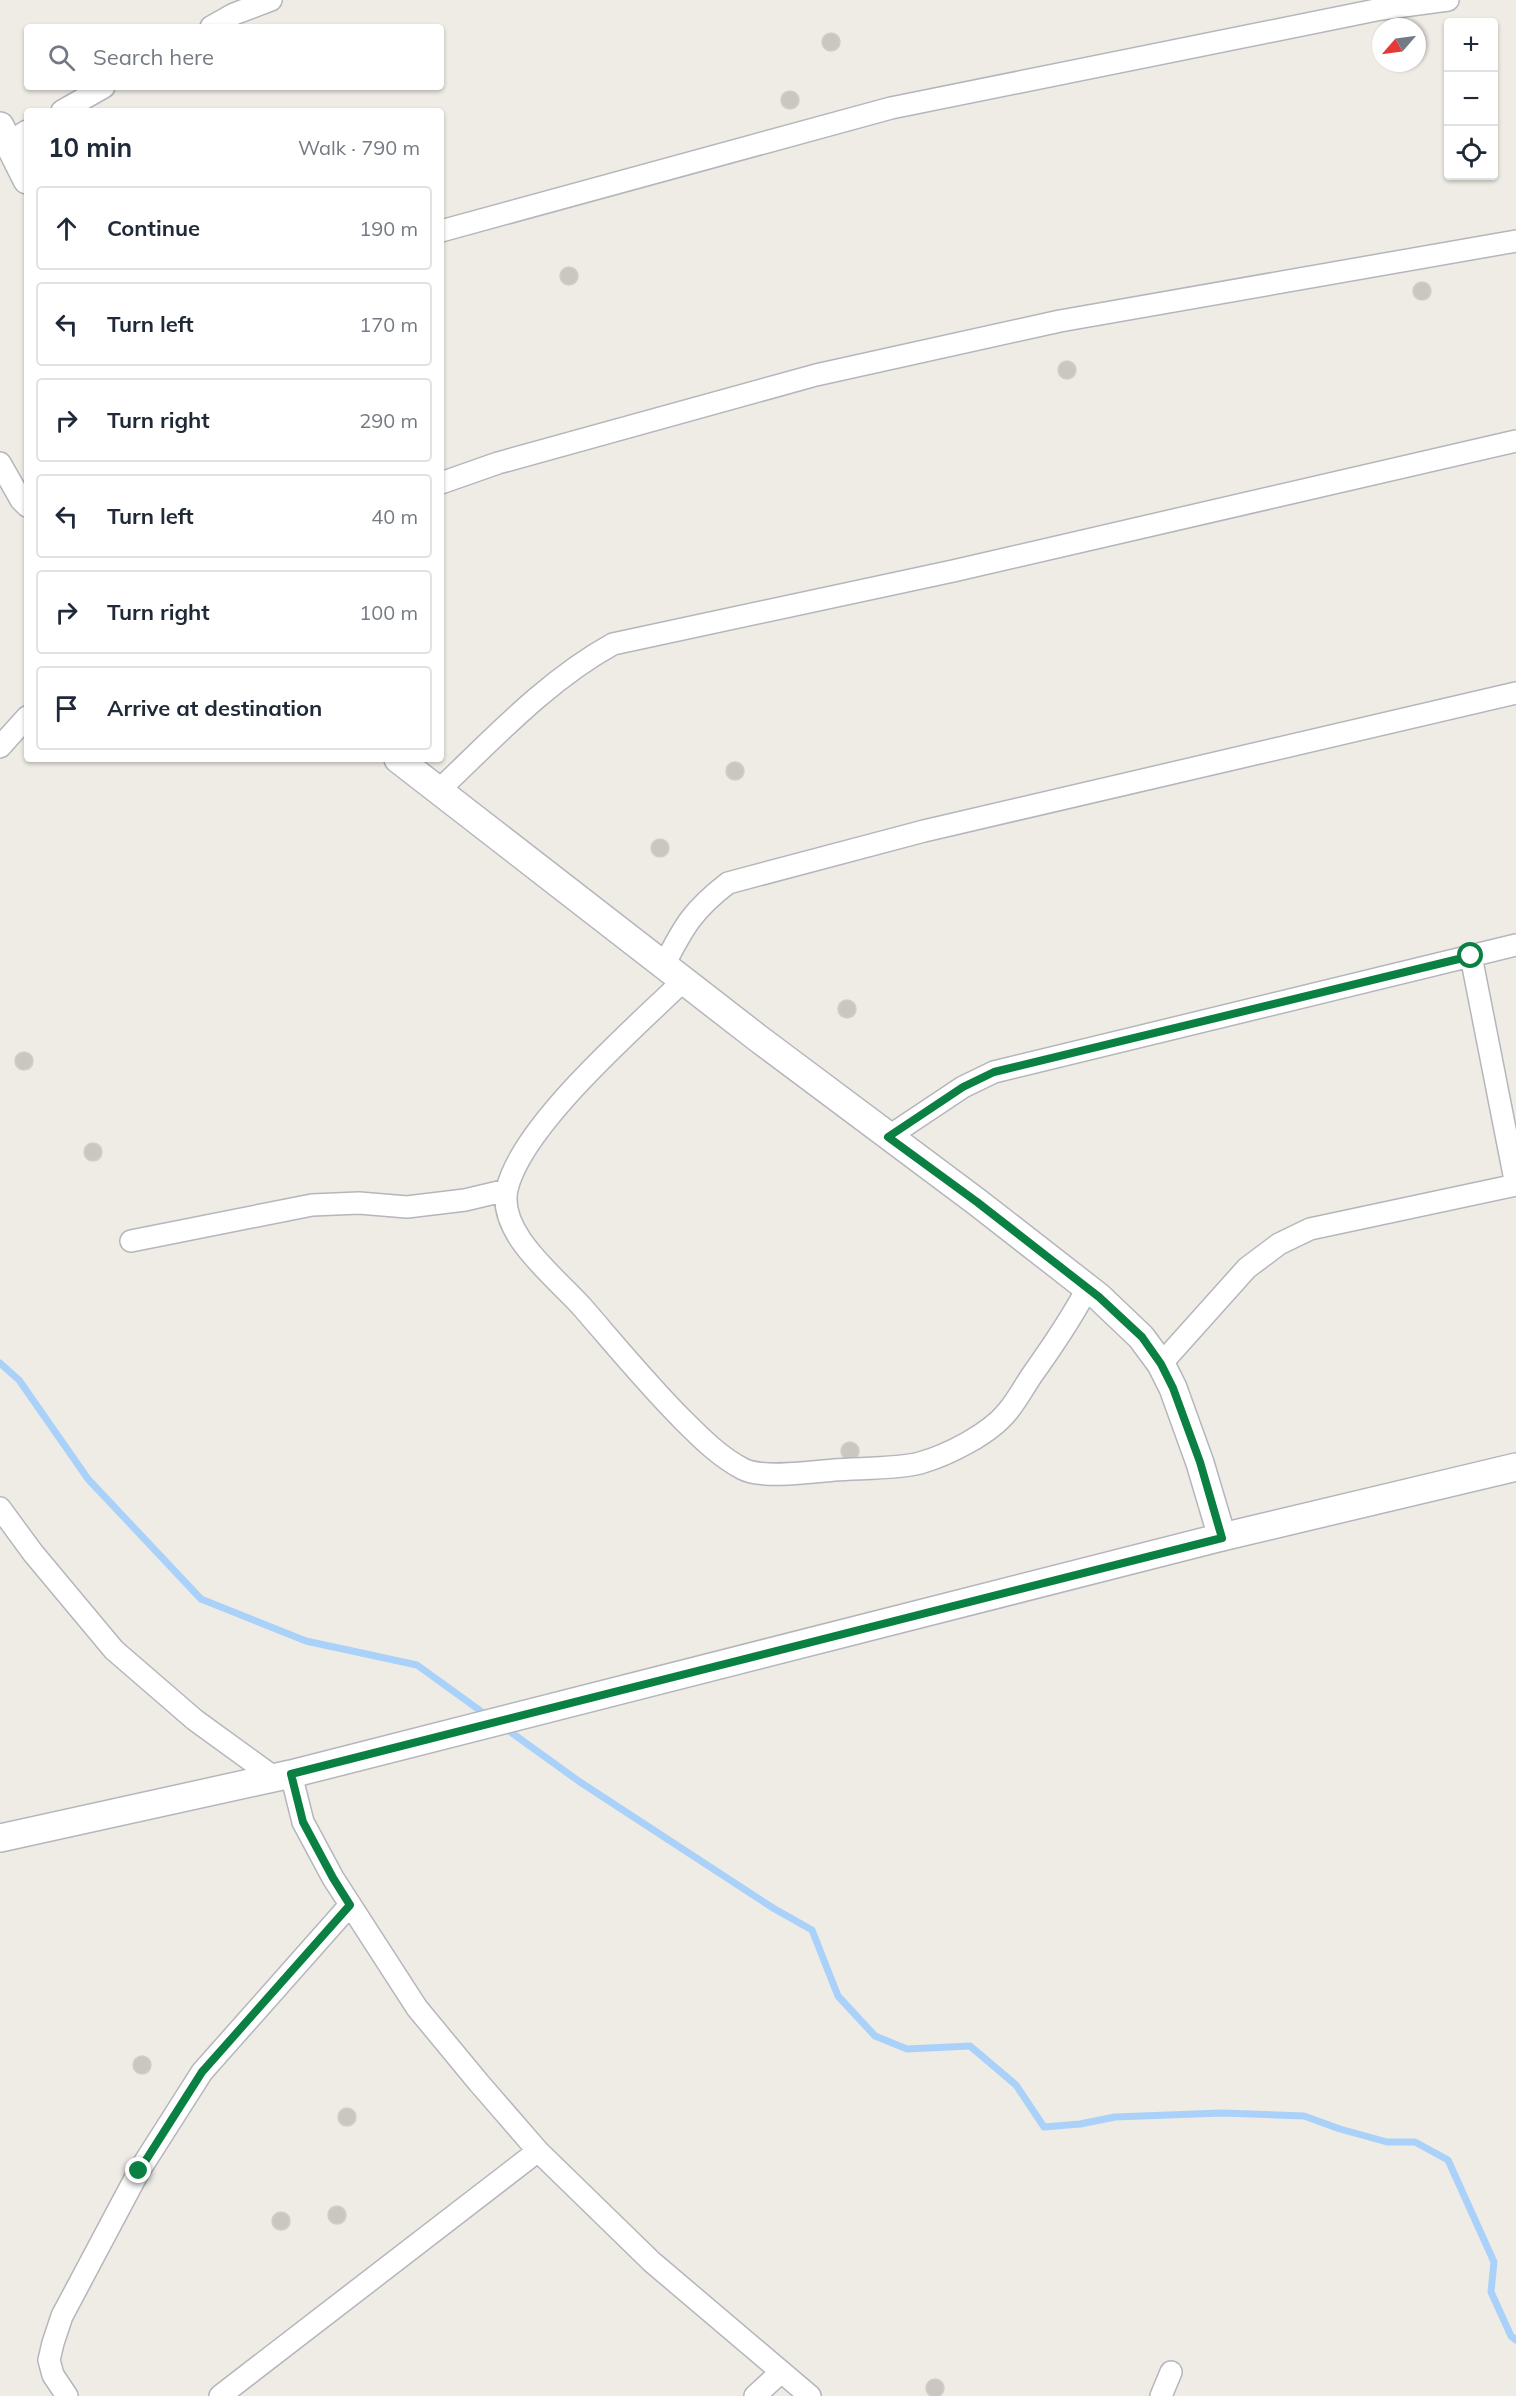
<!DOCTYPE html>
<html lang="en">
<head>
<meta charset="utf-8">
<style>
  :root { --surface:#fff; --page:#f2f2f3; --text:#1f2937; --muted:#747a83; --line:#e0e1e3 }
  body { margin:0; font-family:Mulish,sans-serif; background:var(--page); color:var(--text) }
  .controls { position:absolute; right:18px; top:18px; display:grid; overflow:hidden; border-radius:6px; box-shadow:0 2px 4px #0004 }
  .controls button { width:54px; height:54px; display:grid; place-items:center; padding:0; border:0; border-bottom:2px solid var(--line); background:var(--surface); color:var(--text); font:30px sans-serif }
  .compass { position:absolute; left:1372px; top:18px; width:54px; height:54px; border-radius:50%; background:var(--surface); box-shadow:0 2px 4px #0004; rotate:242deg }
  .stop { position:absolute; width:18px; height:18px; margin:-14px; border:4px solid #0b8043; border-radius:50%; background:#fff }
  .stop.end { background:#0b8043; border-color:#fff; box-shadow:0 2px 6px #0008 }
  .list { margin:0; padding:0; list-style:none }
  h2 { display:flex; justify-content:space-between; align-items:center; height:78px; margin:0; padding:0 24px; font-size:26px }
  h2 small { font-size:20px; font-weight:400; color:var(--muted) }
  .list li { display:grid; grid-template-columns:39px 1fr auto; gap:18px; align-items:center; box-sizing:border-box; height:84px; margin:0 12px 12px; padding:0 12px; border:2px solid var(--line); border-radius:6px }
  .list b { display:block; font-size:22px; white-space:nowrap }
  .list em { font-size:20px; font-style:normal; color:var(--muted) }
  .icon { flex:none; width:33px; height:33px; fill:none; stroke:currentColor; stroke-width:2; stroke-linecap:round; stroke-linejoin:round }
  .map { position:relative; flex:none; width:1516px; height:2396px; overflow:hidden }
  .search { position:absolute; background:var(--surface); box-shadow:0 2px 4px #0004; left:24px; top:24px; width:420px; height:66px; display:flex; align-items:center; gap:15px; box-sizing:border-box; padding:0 21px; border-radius:6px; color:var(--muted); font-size:22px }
  .panel { position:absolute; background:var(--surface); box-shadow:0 2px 4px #0004; left:24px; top:108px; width:420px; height:654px; border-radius:6px }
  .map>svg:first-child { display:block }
</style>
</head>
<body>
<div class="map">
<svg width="1516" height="2396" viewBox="0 0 1516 2396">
  <rect width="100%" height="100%" fill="#eeece5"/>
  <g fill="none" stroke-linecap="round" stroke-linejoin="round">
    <path stroke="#a9d1f9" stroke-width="7" d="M0,1363L19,1380L88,1479L201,1599L306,1641L417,1665L489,1717
      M505,1728L580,1782L773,1908L812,1930L838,1996L875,2036L907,2049L970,2046L1016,2085L1044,2127L1080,2124L1115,2117L1222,2113L1304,2116L1340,2129L1387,2142H1415L1448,2160L1494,2262L1491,2292L1511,2336L1516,2340"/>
  </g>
  <path fill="#cac6c2" stroke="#d2cec3" stroke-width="1.5" d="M822 42a9 9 0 1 1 18 0a9 9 0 1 1-18 0Z
    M781 100a9 9 0 1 1 18 0a9 9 0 1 1-18 0Z
    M560 276a9 9 0 1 1 18 0a9 9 0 1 1-18 0Z
    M1413 291a9 9 0 1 1 18 0a9 9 0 1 1-18 0Z
    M1058 370a9 9 0 1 1 18 0a9 9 0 1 1-18 0Z
    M726 771a9 9 0 1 1 18 0a9 9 0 1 1-18 0Z
    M651 848a9 9 0 1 1 18 0a9 9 0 1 1-18 0Z
    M838 1009a9 9 0 1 1 18 0a9 9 0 1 1-18 0Z
    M15 1061a9 9 0 1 1 18 0a9 9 0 1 1-18 0Z
    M84 1152a9 9 0 1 1 18 0a9 9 0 1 1-18 0Z
    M841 1451a9 9 0 1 1 18 0a9 9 0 1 1-18 0Z
    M133 2065a9 9 0 1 1 18 0a9 9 0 1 1-18 0Z
    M338 2117a9 9 0 1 1 18 0a9 9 0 1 1-18 0Z
    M328 2215a9 9 0 1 1 18 0a9 9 0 1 1-18 0Z
    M272 2221a9 9 0 1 1 18 0a9 9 0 1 1-18 0Z
    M926 2388a9 9 0 1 1 18 0a9 9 0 1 1-18 0Z"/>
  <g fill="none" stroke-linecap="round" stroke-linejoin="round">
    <g stroke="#b5b6bb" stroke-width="24">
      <path id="minor" d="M211,27L234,14L271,0
        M62,111L104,87
        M8,143L27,131
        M441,231L891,108L1381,9L1448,0
        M0,463L21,500L27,506
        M441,483L498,463L816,375L1060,321L1516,241
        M0,747L27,717
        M438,791C493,739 546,681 613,644L953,571L1516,441
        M1471,956L1516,1185
        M664,965C684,926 693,910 728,883L924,831L1516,693
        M684,980C635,1028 522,1125 507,1189C497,1234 557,1278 583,1308C616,1346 648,1385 684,1421C702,1439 720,1457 743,1469C762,1479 812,1472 834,1470C858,1468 898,1469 920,1463C948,1455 990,1434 1008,1411C1017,1400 1024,1387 1032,1375C1052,1347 1071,1319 1087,1289
        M888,1137L963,1087L994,1072L1516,945
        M131,1241L312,1205L359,1203L407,1207L465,1200L507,1190
        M1161,1364L1247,1268L1279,1244L1310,1229L1516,1185
        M0,1508L33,1553L114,1650L195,1720L275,1778
        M291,1774L303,1822L333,1878L417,2008L479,2083L538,2151L652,2262L810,2396
        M67,2396L53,2375L49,2360L53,2343L62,2316L139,2171L202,2072L350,1905
        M220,2396L538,2151
        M755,2396L781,2372
        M1161,2396L1171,2372"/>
    </g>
    <g stroke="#b5b6bb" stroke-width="30">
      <path id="tertiary" d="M0,126L27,180
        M398,759L759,1039L977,1202L1099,1297L1141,1337L1161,1364L1173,1388L1200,1463L1222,1537
        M0,1838L291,1774L1222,1537L1516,1467"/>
    </g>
    <use href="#minor" stroke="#fff" stroke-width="21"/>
    <use href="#tertiary" stroke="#fff" stroke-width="27"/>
  </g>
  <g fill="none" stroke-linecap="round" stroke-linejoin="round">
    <path stroke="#0b8043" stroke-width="8" d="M139,2171L202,2072L350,1905L333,1878L303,1822L291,1774L1222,1538L1200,1462L1173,1388L1161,1364L1142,1337L1099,1297L977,1202L888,1137L963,1087L994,1072L1471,956"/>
  </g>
</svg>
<div class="controls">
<button>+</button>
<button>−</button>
<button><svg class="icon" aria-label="locate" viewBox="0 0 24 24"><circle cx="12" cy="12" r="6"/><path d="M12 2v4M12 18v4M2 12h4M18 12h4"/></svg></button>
</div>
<svg class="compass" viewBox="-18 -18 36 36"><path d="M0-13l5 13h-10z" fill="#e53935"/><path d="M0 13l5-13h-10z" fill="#747a83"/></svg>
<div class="stop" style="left:1471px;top:956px"></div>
<div class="stop end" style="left:139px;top:2171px"></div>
<div class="search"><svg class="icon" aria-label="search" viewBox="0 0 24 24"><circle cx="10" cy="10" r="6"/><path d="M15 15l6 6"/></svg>Search here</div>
<section class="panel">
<h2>10 min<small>Walk · 790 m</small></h2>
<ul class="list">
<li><svg class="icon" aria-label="ahead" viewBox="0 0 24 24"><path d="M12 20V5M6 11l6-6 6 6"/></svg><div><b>Continue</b></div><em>190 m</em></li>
<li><svg class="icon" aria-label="left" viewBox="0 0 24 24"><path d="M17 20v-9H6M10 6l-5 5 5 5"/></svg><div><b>Turn left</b></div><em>170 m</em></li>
<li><svg class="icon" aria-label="right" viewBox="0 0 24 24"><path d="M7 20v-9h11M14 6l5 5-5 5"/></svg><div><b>Turn right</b></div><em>290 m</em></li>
<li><svg class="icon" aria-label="left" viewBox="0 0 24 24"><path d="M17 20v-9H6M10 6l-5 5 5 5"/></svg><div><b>Turn left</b></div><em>40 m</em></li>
<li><svg class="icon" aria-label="right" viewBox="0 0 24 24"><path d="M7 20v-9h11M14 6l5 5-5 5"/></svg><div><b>Turn right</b></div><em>100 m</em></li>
<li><svg class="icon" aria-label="arrive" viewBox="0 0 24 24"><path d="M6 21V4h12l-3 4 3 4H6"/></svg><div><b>Arrive at destination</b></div></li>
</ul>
</section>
</div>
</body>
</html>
